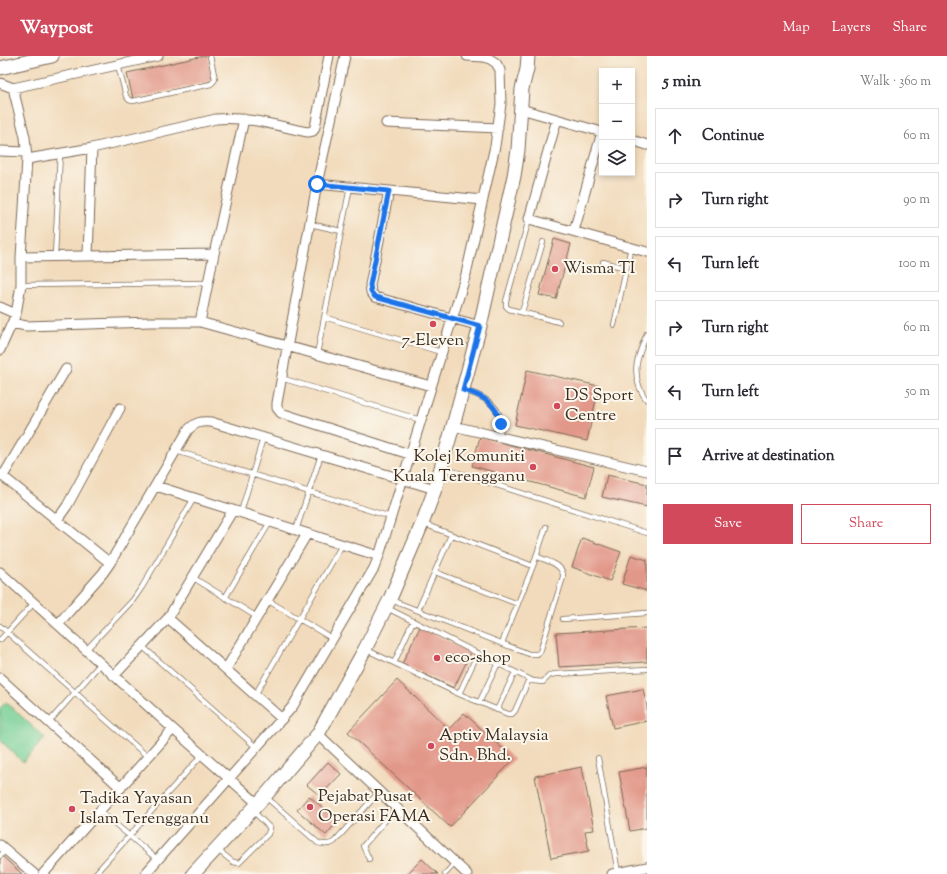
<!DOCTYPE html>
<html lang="en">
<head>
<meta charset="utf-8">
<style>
  :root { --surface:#fff; --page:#f7f7f7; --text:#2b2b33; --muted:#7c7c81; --line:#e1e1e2; --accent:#d1495b }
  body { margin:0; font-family:"Sorts Mill Goudy",serif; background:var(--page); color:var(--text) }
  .controls { position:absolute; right:12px; top:12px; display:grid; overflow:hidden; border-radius:0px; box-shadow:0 2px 6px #0003 }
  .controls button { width:36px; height:36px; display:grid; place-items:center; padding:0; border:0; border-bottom:1px solid var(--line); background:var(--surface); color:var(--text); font:20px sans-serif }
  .stop { position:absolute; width:12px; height:12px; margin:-9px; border:3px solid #1a73e8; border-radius:50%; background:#fff }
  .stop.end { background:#1a73e8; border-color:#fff; box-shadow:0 1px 4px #0008 }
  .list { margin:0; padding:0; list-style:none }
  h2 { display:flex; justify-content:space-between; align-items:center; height:52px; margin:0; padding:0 16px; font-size:17px }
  h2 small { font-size:13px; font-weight:400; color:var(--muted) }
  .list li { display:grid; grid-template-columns:26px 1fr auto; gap:12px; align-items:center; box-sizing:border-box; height:56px; margin:0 8px 8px; padding:0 8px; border:1px solid var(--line); border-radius:0px }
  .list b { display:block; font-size:15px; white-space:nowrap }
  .list em { font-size:13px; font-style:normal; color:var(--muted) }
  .actions { display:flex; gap:8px; padding:12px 16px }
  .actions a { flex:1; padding:9px 0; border:1px solid var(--accent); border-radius:0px; text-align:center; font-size:14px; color:var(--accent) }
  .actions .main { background:var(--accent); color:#fff }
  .icon { flex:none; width:22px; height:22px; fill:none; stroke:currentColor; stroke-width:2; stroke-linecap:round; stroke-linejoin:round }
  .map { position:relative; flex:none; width:647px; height:818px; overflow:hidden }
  header { display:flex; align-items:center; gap:24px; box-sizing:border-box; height:56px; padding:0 20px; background:var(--accent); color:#fff }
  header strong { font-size:19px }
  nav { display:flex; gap:22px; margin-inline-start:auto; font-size:14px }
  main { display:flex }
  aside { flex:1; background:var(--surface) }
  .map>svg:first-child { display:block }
</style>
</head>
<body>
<header>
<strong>Waypost</strong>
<nav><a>Map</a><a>Layers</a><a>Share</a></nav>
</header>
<main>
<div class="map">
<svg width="647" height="818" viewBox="0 0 647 818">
  <rect width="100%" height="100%" fill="#fbf7ec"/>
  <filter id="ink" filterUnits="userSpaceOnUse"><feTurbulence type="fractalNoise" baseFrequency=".025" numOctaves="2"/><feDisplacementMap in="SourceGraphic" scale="8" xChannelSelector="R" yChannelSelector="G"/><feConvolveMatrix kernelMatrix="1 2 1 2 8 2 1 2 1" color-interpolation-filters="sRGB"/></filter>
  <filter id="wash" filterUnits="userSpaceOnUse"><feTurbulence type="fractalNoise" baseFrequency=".012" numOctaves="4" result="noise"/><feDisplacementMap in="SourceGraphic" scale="16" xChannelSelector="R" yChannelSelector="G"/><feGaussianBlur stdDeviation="0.9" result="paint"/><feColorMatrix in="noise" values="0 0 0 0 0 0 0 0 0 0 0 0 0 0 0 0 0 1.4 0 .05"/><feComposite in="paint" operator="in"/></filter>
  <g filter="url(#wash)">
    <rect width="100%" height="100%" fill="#f2dbbc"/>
    <path fill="#76cf95" stroke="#587c5a" d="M6,646L45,682L23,706L0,684V652Z"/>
    <g id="blocks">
      <path fill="#e29889" d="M204,0H208L213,25L133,43L127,17Z
        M554,183L571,188L556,243L539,239Z
        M527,314L599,330L587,385L515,369Z
        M480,381L594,411L586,441L472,410Z
        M607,419L647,428V451L602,441Z
        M582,482L621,496L610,525L572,511Z
        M631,499L647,504V535L622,528Z
        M420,571L471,596L454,632L402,608Z
        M647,572V606L559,611L556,577Z
        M397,624L449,673L464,657L514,703L450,771L348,676Z
        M643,633L647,651V665L613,672L606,640Z
        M328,706L341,718L320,740L307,729Z
        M582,711L594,774L585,775L589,795L551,802L535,720Z
        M647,711V772L630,775L619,716Z
        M309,740L338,765L326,779L297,754Z
        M2,800L22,818H0V803Z
        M422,803L438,818H407Z"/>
    </g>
  </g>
  <g filter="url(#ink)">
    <use href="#blocks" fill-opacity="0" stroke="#7b6855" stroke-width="1"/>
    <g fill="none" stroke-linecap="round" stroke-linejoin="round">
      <g stroke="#7b6855" stroke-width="6">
        <path id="lane" d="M118,9L126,40L129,44L133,45L211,28L214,25L215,23L210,0
          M529,163L506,245V250L509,253L559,266
          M310,168L341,175
          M55,200L60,97
          M603,206L626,212
          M21,229L207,227
          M522,256L543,186
          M324,261L441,296
          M614,269L631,191
          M647,277C640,297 632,309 639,330C641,335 643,340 647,344
          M317,298L350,131
          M281,322L421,364
          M464,335C480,338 501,349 501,368C501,372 500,377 499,381
          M176,395L391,461
          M443,412L647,477
          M241,456L263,382
          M424,468L533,510
          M296,474L321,399
          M435,516L518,548
          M192,521L257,561
          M225,542L270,466
          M267,544L333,583
          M391,544L529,598H537L540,596L563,521C564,508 546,505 536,500
          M387,552L533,625L543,626L550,619L556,618L647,613
          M418,554L451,479
          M563,563L647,557
          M0,570L148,701
          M0,584L34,547
          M502,587L533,510L546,471
          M142,590L257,692
          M86,594L133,544L142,531L194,442
          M367,594L459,638L508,658H512L515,655L529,623
          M394,607L413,565
          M459,638L478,597
          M255,639L342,489
          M479,647L498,607
          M497,654L515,616
          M49,666L101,607
          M598,702L618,817
          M266,741L318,787C324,789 329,789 334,786L379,736
          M100,755L158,804
          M218,794L233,806L239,807L268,778L270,772L253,755
          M0,800L6,794
          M369,803L363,790L396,752
          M95,818L202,699
          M445,818L455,807"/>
      </g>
      <g stroke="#7b6855" stroke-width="11">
        <path id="street" d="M345,0L317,128L277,347V352L281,357L409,398
          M0,27L13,32L158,0
          M521,53L602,76
          M557,63L529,163L647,196
          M386,67L498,72
          M632,84L647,89
          M0,95L26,96
          M27,103L92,92
          M317,128L483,144
          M389,135L370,229L371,236L375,241L480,270
          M574,175L602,76
          M88,199L92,92L216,63C247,60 278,70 308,76L313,75L315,71L329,0
          M21,201L214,198
          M0,251L16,258
          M200,266L431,330
          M12,267L26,270L151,266H200L214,198L244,63
          M0,294L16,258L21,229V201L27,103L25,81L13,32
          M453,370L647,415
          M0,418L110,507
          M3,420L66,313
          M156,430L379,500
          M57,464L67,450L120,352
          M0,516L173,673L258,748
          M168,562L282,663
          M58,568L103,517L110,507L188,374C196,366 201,365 211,366L435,433
          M226,613L307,478
          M114,620L168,562L233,454
          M0,622L121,732
          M318,678L467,818
          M0,789L34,818
          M43,818L173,673
          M145,818L293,650L374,512L379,500L466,218L495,90L501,48L500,14L496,7L490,3L484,1L467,0
          M612,818L647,811"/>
      </g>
      <g stroke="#7b6855" stroke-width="15">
        <path id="secondary" d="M0,12L52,0
          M193,818L265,740L318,678L365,593L390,543L422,468L435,433L453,370L480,270L514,120L518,94L522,33L527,13L528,0"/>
      </g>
      <use href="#lane" stroke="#fff" stroke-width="4.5"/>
      <use href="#street" stroke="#fff" stroke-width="9"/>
      <use href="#secondary" stroke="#fff" stroke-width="13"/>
    </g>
  </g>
  <g fill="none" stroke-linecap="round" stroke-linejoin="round" filter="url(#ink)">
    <path stroke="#1a73e8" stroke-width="5" d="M317,128L389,135L370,229L371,236L375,241L480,270L463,334C481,339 497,347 501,368"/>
  </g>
  <g fill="#d1495b" stroke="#fbf7ec" stroke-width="1.5">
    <circle cx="555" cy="213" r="4"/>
    <circle cx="433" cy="268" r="4"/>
    <circle cx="557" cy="350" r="4"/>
    <circle cx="533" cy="411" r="4"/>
    <circle cx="437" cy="602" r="4"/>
    <circle cx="431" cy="690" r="4"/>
    <circle cx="310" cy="751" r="4"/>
    <circle cx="72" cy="753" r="4"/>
  </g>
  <g text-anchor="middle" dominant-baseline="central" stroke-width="4" stroke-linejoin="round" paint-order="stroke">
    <g font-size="17" fill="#3b2a1e" stroke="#fbf7ec" text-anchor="start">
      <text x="563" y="213">Wisma TI</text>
      <text x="433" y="285" text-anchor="middle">7-Eleven</text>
      <text x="565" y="340">DS Sport<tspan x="565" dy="20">Centre</tspan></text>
      <text x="525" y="401" text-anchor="end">Kolej Komuniti<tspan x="525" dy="20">Kuala Terengganu</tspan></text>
      <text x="445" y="602">eco-shop</text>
      <text x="439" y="680">Aptiv Malaysia<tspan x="439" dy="20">Sdn. Bhd.</tspan></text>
      <text x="318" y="741">Pejabat Pusat<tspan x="318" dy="20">Operasi FAMA</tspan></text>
      <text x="80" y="743">Tadika Yayasan<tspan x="80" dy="20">Islam Terengganu</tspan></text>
    </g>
  </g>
</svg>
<div class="controls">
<button>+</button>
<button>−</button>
<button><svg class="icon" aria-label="layers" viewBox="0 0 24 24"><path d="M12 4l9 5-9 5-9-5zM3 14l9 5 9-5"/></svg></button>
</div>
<div class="stop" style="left:317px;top:128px"></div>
<div class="stop end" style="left:501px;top:368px"></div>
</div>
<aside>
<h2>5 min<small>Walk · 360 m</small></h2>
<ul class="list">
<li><svg class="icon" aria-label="ahead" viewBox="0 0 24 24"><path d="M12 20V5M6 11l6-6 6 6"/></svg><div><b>Continue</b></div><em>60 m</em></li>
<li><svg class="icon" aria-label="right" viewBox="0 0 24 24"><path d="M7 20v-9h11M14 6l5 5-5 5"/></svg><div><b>Turn right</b></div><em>90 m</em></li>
<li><svg class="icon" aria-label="left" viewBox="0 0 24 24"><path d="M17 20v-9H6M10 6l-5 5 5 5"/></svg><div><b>Turn left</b></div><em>100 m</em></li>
<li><svg class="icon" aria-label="right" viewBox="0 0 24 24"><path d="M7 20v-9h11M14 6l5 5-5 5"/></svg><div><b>Turn right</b></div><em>60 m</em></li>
<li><svg class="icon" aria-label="left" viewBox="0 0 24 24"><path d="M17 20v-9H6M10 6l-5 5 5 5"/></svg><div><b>Turn left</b></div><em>50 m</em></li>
<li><svg class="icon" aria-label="arrive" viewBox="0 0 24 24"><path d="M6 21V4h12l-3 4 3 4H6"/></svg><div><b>Arrive at destination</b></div></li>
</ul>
<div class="actions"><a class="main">Save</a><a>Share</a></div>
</aside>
</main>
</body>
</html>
